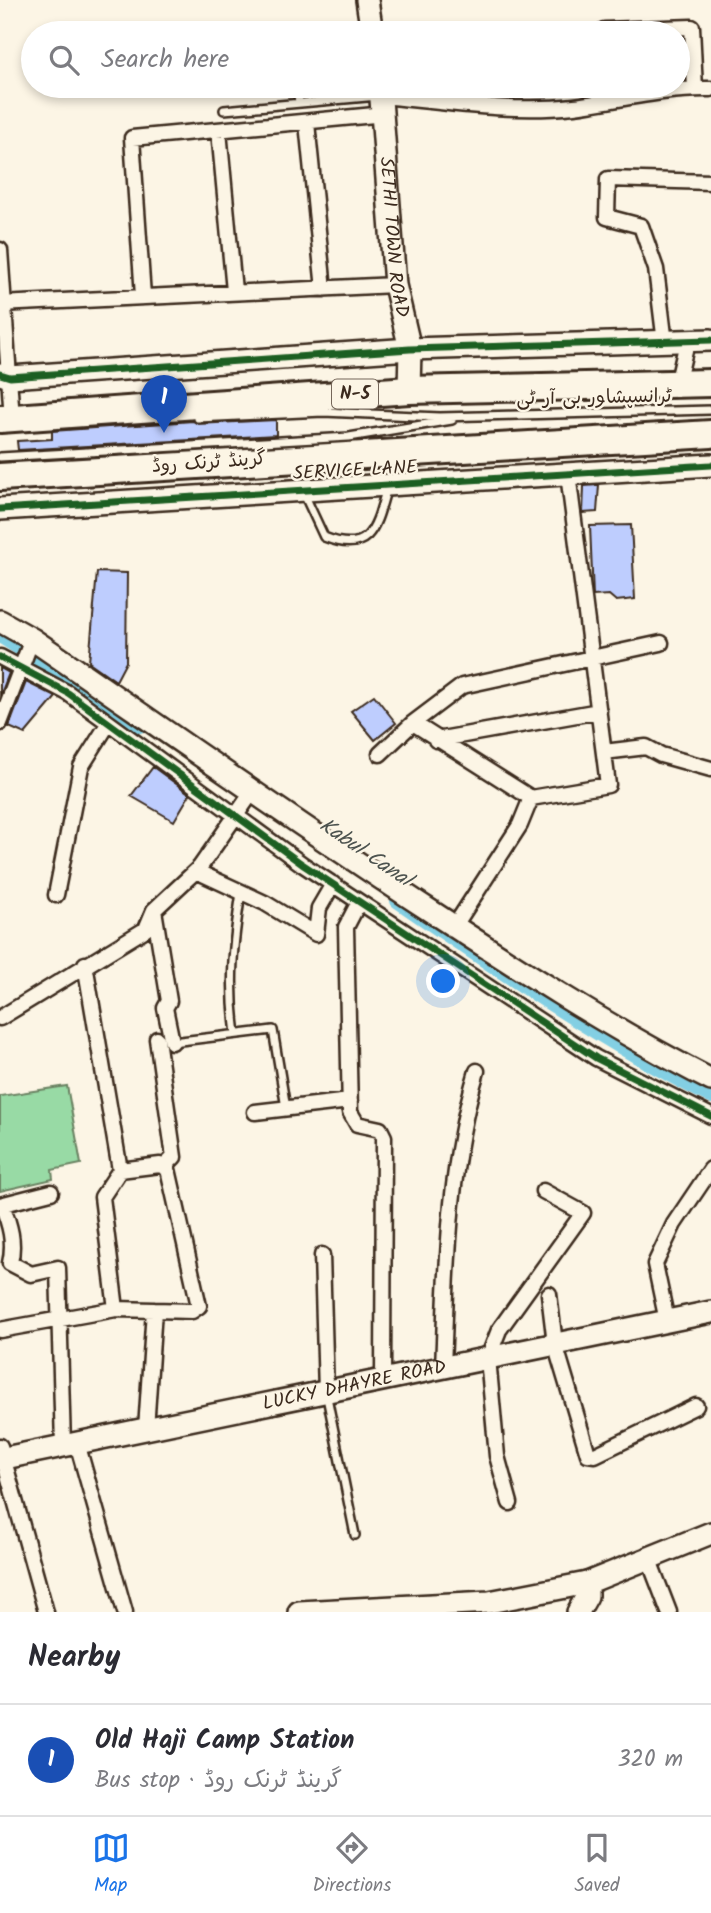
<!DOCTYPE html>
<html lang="en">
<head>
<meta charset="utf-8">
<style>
  :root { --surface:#fff; --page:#f2f2f3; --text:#2b2b33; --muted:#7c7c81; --line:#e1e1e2; --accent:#1a73e8 }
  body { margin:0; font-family:Kalam,"Playpen Sans Arabic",sans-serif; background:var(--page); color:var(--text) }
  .you { position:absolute; left:444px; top:982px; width:24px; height:24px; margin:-18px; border:5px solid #fff; border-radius:50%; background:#1a73e8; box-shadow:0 0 0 10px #1a73e833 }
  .badge { display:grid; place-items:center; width:46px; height:46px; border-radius:50%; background:var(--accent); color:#fff; font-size:23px; font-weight:700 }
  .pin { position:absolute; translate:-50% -58px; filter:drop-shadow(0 2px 4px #0008) }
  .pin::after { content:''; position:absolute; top:37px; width:24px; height:21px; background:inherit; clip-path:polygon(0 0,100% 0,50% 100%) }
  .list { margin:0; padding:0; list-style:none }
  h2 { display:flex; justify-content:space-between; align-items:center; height:91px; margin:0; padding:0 28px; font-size:30px }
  h2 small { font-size:23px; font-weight:400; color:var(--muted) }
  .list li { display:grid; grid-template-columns:46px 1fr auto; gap:21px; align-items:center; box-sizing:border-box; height:112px; padding:0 28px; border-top:2px solid var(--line) }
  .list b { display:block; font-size:26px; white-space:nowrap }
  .list p { margin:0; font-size:23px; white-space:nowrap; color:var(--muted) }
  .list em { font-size:23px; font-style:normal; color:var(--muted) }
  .icon { flex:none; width:38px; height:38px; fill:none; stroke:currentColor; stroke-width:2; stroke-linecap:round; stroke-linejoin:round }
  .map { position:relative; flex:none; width:711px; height:1612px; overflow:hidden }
  .search { position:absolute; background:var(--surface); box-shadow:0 4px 10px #0003; left:21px; right:21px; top:21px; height:77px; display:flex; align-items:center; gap:18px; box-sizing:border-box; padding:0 24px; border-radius:38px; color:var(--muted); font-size:26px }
  .sheet { height:203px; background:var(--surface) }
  nav { display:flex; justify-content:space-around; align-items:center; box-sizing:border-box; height:98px; border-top:2px solid var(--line); background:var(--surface); font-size:19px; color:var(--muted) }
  nav a { display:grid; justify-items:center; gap:4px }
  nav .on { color:var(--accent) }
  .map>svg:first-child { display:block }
</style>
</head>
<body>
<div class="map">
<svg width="711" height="1612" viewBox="0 0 711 1612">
  <rect width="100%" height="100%" fill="#fcf5e5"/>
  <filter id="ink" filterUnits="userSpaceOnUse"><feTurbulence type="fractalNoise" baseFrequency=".0143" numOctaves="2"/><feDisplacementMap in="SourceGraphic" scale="14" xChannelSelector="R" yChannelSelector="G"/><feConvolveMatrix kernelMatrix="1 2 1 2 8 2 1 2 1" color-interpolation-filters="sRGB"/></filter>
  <g filter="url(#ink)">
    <path fill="#98daa5" stroke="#6a8262" stroke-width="2" d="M67,1086L81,1164L52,1170L53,1179L0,1191V1096Z"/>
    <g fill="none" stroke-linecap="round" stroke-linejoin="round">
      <path stroke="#83cfe3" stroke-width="14" d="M0,636L140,726
        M397,901C499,971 600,1041 711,1097"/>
    </g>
    <path fill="#becdfe" stroke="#3b2a1e" stroke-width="2" d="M276,420V435L18,450L17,441L52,439V431L193,421L198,424Z
      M599,485L597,512L583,513L584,486Z
      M631,525L635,599L616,601L609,595L593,596L590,526Z
      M97,572L127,573L126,662L116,681L89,662Z
      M0,668L9,673L0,696Z
      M26,682L56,697L25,734L9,727Z
      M374,695L396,723L375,740L351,711Z
      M153,767L190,794L174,821L131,796Z"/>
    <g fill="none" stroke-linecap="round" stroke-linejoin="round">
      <g stroke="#3b2a1e" stroke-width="12">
        <path id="lane" d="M297,86L299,103
          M224,110L378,96
          M198,418L323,412L440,417L711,410
          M0,457L349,437L452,420
          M304,494L324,537C372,556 376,525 387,487
          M236,1034C229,982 233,944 241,893
          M172,1042L273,1030L286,1108
          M326,1392L355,1535"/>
      </g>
      <g stroke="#3b2a1e" stroke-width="19">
        <path id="street" d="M604,33V30L692,27L695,89
          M382,96C444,102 511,113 574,106C620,100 664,88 711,89
          M603,101V86
          M307,123L324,289
          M219,131L234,291
          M0,250L12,419
          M143,296L132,138L385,114
          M0,304L395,285
          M665,343L656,269L641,226L607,217L608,179L711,182
          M677,385L687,342
          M0,657L68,693L302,864L596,1058L711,1116
          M0,723L32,639
          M436,740L599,711
          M604,752L646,747L661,755L711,769
          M380,754L413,723
          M531,798L413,723L462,686L661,643
          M196,871L265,903L316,934L319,908L333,884
          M56,895L81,767L108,724
          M359,902L346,927L350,1112L357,1124L380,1129L384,1137L383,1380
          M454,927L520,825L531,798L608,785L568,474
          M85,964L120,1170L102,1197L116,1309
          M0,1018L146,929L154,910
          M157,1039L174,1157L165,1166
          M172,1042L165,1008L169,1001L154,910L200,867L253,791
          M255,1112L350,1101
          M0,1205L51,1192
          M2,1205C10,1225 15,1242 10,1263L31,1274L58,1268L63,1446
          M322,1255L326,1392
          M549,1294L555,1344L588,1454L595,1455L696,1406
          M667,1321L655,1264L674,1224L711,1169
          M0,1330L116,1309L192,1311L199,1306L168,1169L160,1165L120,1170
          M443,1368C447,1268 448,1167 477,1071
          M146,1429L154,1310
          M77,1443L125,1612
          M0,1446L46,1612
          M510,1503L497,1456L488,1358L499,1330L583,1213L543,1191
          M649,1560L669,1612"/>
      </g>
      <g stroke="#3b2a1e" stroke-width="26">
        <g id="secondary">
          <path d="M367,0L372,33"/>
          <path id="s1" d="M380,86L395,285L410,349L409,390"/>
          <path d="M0,374L10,377L410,349L711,340"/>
          <path d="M0,509L711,465"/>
          <path d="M0,621L32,639C163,729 293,821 426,908C519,969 611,1029 711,1080"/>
          <path id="s2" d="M0,1459L711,1312"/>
          <path d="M299,1612L489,1602L587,1583L711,1533"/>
          <path d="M578,1612L587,1596V1583"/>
        </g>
      </g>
      <g stroke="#3b2a1e" stroke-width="32">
        <path id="highway" d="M0,419L409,390L711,383
          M0,477L711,434"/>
      </g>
      <use href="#lane" stroke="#fcf5e5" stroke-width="7"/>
      <use href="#street" stroke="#fcf5e5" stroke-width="14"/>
      <use href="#secondary" stroke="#fcf5e5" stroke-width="21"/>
      <use href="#highway" stroke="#fcf5e5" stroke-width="26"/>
      <g stroke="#fcf5e5" stroke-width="11">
        <path id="cycleway" d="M0,374L10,377L410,349L711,340
          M0,509L711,465
          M0,657L68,693L302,864L596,1058L711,1116"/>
      </g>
      <use href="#cycleway" stroke="#1b5e20" stroke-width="7"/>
    </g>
  </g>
  <g text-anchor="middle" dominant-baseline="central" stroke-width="5" stroke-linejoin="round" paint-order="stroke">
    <rect fill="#fcf5e5" stroke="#75675a" stroke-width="2" x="332" y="379.5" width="46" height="29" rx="5"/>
    <g font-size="18" font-weight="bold" fill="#3b2a1e">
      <text x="355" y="394">N-5</text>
    </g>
    <g font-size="19" fill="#3b2a1e" stroke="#fcf5e5">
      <text stroke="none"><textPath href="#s1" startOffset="152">SETHI TOWN ROAD</textPath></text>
      <text transform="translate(594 398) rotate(-1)">ٹرانسپشاور بی آر ٹی</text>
      <text transform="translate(209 463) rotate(-4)">گرینڈ ٹرنک روڈ</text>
      <text transform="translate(355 471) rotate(-3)">SERVICE LANE</text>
      <text stroke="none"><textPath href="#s2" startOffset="362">LUCKY DHAYRE ROAD</textPath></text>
    </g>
    <g font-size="21" font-style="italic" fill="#4d534f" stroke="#fcf5e5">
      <text transform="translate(365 853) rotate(34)">Kabul Canal</text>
    </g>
  </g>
</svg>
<div class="you"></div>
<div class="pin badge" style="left:164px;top:433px;background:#1a4fb4">1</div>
<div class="search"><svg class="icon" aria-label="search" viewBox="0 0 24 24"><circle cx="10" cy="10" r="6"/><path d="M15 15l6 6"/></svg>Search here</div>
</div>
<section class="sheet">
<h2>Nearby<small></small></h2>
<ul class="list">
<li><span class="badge" style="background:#1a4fb4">1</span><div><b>Old Haji Camp Station</b><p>Bus stop · گرینڈ ٹرنک روڈ</p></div><em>320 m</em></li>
</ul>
</section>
<nav>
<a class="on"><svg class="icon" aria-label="map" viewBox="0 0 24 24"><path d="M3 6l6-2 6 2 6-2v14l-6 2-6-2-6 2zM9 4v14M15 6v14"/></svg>Map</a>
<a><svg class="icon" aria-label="directions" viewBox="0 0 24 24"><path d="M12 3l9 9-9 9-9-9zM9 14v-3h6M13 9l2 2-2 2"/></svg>Directions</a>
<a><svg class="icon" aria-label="saved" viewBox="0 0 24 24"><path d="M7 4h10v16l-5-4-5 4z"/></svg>Saved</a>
</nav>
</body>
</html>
